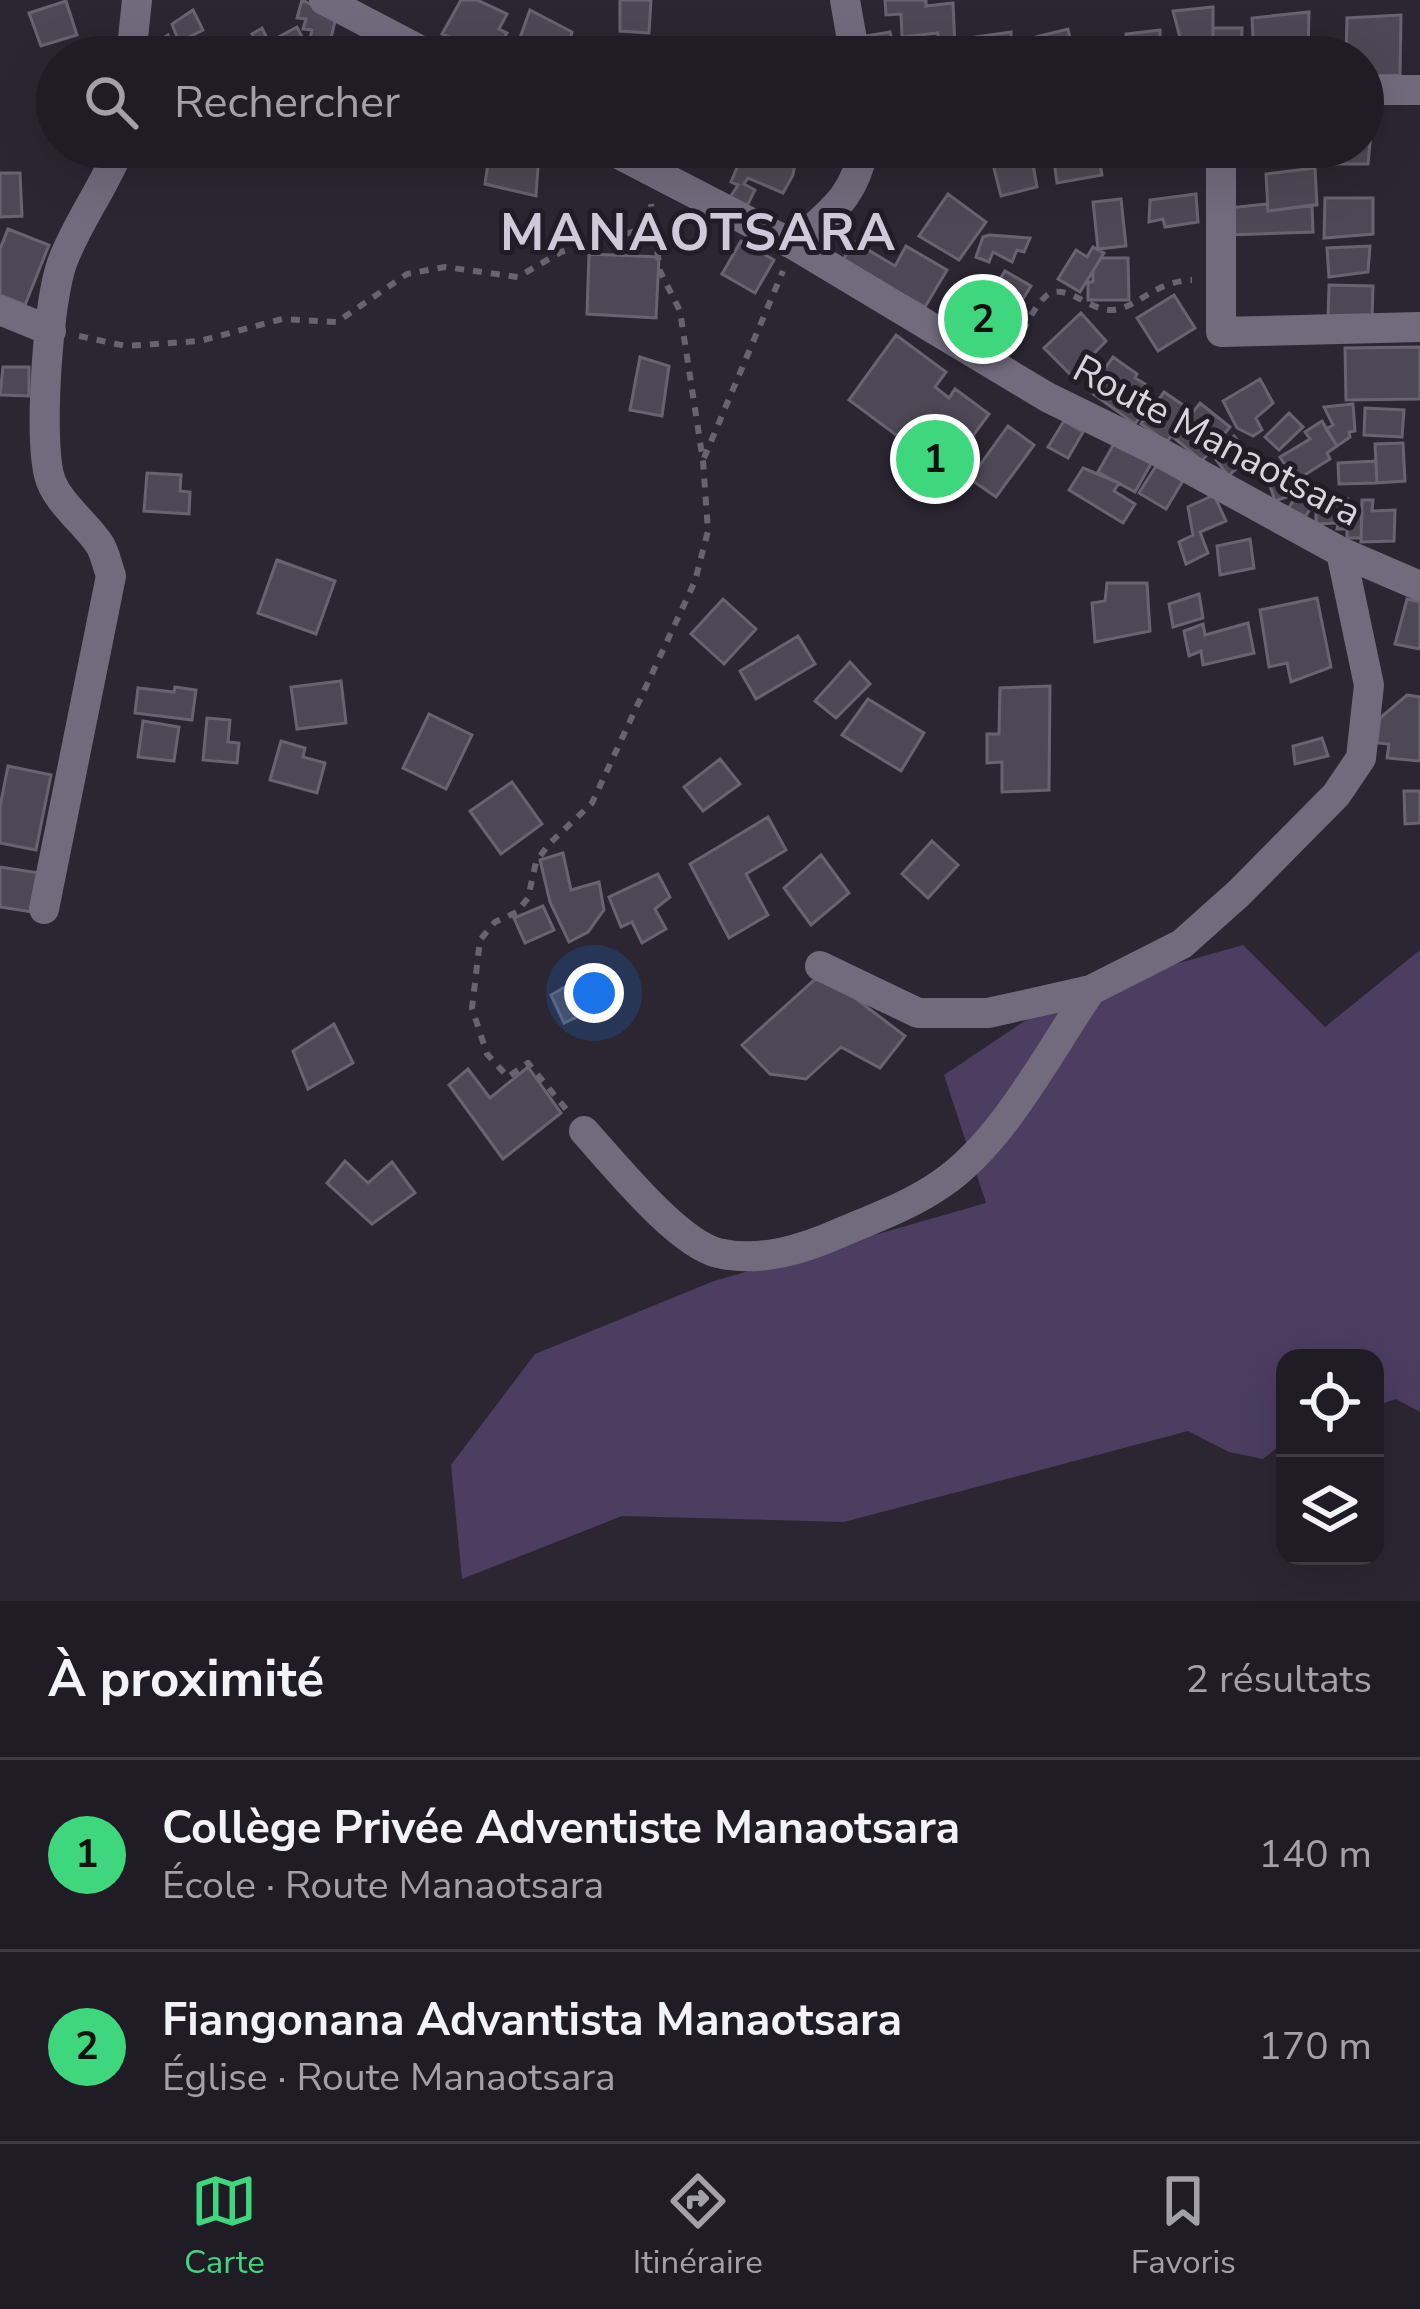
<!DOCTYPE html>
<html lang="fr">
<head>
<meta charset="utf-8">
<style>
  :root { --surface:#201c26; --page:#2d2932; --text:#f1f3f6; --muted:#a2a1a7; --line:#3d3a43; --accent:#3ed77d }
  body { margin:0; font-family:"Nunito Sans",sans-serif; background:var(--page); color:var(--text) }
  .controls { position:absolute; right:36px; bottom:36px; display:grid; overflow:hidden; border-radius:24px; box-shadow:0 12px 48px #0002 }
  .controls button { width:108px; height:108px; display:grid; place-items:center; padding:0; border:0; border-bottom:3px solid var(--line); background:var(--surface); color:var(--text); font:60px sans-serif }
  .you { position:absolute; left:594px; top:993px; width:42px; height:42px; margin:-30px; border:9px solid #fff; border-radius:50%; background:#1a73e8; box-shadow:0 0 0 18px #1a73e833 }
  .badge { display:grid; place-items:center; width:78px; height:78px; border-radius:50%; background:var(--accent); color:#111; font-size:39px; font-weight:700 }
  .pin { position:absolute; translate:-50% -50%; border:6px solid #fff; box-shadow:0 3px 12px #0006 }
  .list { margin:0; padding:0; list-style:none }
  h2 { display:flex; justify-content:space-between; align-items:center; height:156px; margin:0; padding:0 48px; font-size:51px }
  h2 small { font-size:39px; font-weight:400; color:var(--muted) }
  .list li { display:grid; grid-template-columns:78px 1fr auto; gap:36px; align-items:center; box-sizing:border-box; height:192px; padding:0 48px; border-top:3px solid var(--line) }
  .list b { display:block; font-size:45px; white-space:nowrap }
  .list p { margin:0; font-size:39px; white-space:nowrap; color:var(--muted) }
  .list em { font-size:39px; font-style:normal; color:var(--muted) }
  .icon { flex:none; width:66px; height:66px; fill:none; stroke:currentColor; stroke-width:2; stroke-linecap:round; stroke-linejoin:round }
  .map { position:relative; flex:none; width:1420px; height:1601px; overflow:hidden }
  .search { position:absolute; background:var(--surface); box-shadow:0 12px 48px #0002; left:36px; right:36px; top:36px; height:132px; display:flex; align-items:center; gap:30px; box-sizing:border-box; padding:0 42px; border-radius:66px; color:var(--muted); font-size:45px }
  .sheet { height:540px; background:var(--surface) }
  nav { display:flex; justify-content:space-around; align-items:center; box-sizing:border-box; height:168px; border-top:3px solid var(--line); background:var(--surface); font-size:33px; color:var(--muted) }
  nav a { display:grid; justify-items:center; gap:6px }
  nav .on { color:var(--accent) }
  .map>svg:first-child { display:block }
</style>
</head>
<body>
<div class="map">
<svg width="1420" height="1601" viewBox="0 0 1420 1601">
  <rect width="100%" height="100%" fill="#2b2632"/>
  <path fill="#4c3d61" d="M1243,945L1325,1027L1420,950V1412L1396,1399L1375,1406V1358H1285V1441L1263,1459L1229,1452L1188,1431L844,1522L622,1516L462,1579L451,1465L535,1354L714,1281L986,1203L944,1075L1062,996Z"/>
  <path fill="#4d4855" stroke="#686370" stroke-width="3" d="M302,0L336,17L329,46L309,43L312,30L303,29L306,19L297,18Z
    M461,0H477L507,14L499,29L507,33L495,57L442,34Z
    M620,0H651L649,33L620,31Z
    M885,0H926V6L953,3L955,47L938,49V33L902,37L901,14L886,15Z
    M66,1L77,35L41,46L29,13Z
    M1213,7V42L1183,49L1173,11Z
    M193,10L203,30L179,42L172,24Z
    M530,10L572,32L567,57H513Z
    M1309,12L1308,57H1254L1252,18Z
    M1401,15L1400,75L1363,76V57H1346L1347,18Z
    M297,27L312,57H263L252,34L262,28L269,42Z
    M1213,28H1242L1241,57H1213Z
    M1068,29L1074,57H1034L1032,38Z
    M1160,30V57H1128L1126,34Z
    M890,32L896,56L941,57H865L860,37Z
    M1011,32V57H969L968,38Z
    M168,35L175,53L169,57H151L148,48Z
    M1363,133H1371L1368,164H1328V147H1363Z
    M142,147H177L176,161L142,163Z
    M649,147H702L698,161Z
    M728,147H798L793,175L783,193L748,178L744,184L755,190L746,208L729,199L738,185L731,182L741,158L726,152Z
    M1014,147L1016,164L1032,159L1037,187L1001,196L989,149Z
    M1052,147H1097L1102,175L1057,183Z
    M1161,147H1219L1220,154L1163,162Z
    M1263,147H1315L1316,161L1275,166L1274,150H1263Z
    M489,156L538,167L536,196L485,184Z
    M1315,168L1317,205L1268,211L1266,174Z
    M0,173H20L22,216L0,217Z
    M948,194L986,222L959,260L919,236Z
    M1196,194L1198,222L1165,227L1163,219L1149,222L1150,200Z
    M1325,198H1373V234L1324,238Z
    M1121,199L1126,246L1098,249L1093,202Z
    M1267,204L1268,211L1312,205L1313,232L1229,235L1228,208Z
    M8,229L49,245L25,305L0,295V249Z
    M989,235L1030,238L1024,252L1017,250L1012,262L993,252L989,262L976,257L983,237Z
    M741,241L774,260L755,293L722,274Z
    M855,242L895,266L906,246L947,270L925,307L842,261Z
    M1370,246L1368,272L1329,277L1327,248Z
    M1093,247L1104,253L1080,292L1058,279L1076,250L1087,257Z
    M589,254L659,257L656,318L587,314Z
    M1101,258H1128L1129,300H1088V282H1093V271Z
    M1005,271L1031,286L1021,302L995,287Z
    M966,280L1026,315L1000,358L941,323Z
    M1329,285L1373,286L1372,319H1328Z
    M1174,295L1195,328L1158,351L1137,318Z
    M1081,313L1106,341L1072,376L1044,348Z
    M896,335L946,372L935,387L949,398L955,389L989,414L946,472L849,400Z
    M1420,347V399L1346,400L1345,348Z
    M640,357L669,366L662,416L630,410Z
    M1113,357L1137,374L1135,378L1145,384L1136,396L1148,405L1135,424L1089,391Z
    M3,367H29V396L0,395Z
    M1260,379L1273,403L1256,418L1262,430L1253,436L1237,428L1223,401Z
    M1164,392L1189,409L1167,442L1141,424Z
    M1200,403L1230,427L1202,461L1173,437Z
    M1353,404L1355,431L1349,432L1350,437L1337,446L1326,429L1333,425L1324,407Z
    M1365,408L1404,410L1402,437L1364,435Z
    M1289,413L1303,427L1279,450L1265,437Z
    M1064,421L1083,432L1068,458L1048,447Z
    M1322,421L1337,446L1327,453L1330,459L1295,481L1280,457L1310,439L1305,432Z
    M1008,426L1034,445L996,497L970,479Z
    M1234,436L1250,457L1228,476L1212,454Z
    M1115,442L1152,462L1135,492L1098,472Z
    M1403,443L1405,481L1377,483L1375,444Z
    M1376,461L1377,483L1339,484L1338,463Z
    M1158,463L1184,479L1166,509L1139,493Z
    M1083,468L1119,483L1114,491L1135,504L1123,523L1069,490Z
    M147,473L181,475L180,491L190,492L189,514L144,511Z
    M1288,476L1295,494L1275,501L1269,483Z
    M1303,483L1320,493L1302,522L1286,513Z
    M1214,495L1226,521L1200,532L1208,553L1186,564L1179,542L1193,535L1188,507Z
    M1348,499L1347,511H1362L1361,538H1347V529H1337L1338,523L1316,524V500Z
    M1362,500H1373L1372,511L1395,510L1394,541L1361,542Z
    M1250,539L1254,568L1220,575L1217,546Z
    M277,560L335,581L316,634L258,613Z
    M1107,583H1147L1150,631L1095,642L1092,603L1105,601Z
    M1199,594L1203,618L1173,627L1169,604Z
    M1317,598L1331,667L1291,682L1287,663L1269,667L1260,610Z
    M723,599L756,629L724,664L691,634Z
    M1407,599L1420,602V649L1395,644Z
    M1248,623L1254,653L1203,665L1201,651L1189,656L1184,631L1203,624L1205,635Z
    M798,636L815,664L756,699L740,671Z
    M850,662L870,684L836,718L815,701Z
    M341,681L346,723L297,729L291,687Z
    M1050,686L1049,790L1002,792V762L987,763V734H999L1000,688Z
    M175,687L196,690L192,720L135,713L138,688L174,692Z
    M1407,695L1420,697V761L1387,758L1389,744L1377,743L1380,718Z
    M868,699L924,733L901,771L842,735Z
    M429,714L472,735L446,789L403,768Z
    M207,718L230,720L228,742L239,743L237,763L203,760Z
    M143,721L179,727L174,761L138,757Z
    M1322,738L1328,756L1295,764L1293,746Z
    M281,741L305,748L303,757L325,763L317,793L270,780Z
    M720,759L740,784L703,811L684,787Z
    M8,766L51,775L36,850L0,843V807Z
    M512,782L542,824L501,854L470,811Z
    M1404,791H1420V823L1405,824Z
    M768,817L786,850L746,874L768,915L729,938L690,864Z
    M932,841L958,865L928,898L902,874Z
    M563,853L571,890L599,882L604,910L588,932L569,942L550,902L540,860Z
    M821,855L849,893L811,925L784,888Z
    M0,867L39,873L33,912L0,907Z
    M658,874L670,897L655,909L666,929L642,943L632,922L621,927L609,897Z
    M543,906L554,930L525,943L514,918Z
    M591,972L607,1003L564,1023L551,995Z
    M822,973L905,1036L880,1068L841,1047L806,1079L770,1074L742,1045Z
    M334,1024L353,1063L308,1089L293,1051Z
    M528,1067L561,1113L503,1159L449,1085L468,1069L490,1098Z
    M345,1161L368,1183L392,1162L415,1193L372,1224L327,1183Z"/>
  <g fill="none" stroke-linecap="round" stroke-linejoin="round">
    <path stroke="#68646e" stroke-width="6" stroke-dasharray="9 9" stroke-linecap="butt" d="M79,336L126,346L200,341L282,319L337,322L407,274L445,267L518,277L561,252L657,225
      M1014,347C1023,332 1032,310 1044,298C1063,278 1089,312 1113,310C1140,307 1152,282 1192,280
      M704,458L783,271
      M566,1109L528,1063L508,1077L487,1054L472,1008L480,940L495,922L517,912L528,898L536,862L548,845L592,803L695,581L708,531L703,461L680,311L660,271L651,204"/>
    <path stroke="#726b7d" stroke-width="30" d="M324,0L433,57
      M845,0L855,57
      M131,57L137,0
      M1363,90H1420
      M605,147L794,245L1047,397L1157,451L1341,552L1420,586
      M1221,147V332L1420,327
      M794,245C831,211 854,199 864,147
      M0,310L51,331
      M44,909L111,576C107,565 105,551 98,542C83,521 55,500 49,475C39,433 48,303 62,263C77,222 104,188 120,147
      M820,966L918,1013H988L1091,990L1182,944L1239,893L1336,795L1361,758L1369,685L1341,552
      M584,1131C613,1163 677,1243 718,1253C760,1263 804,1249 842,1232C875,1218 911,1205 941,1184C1004,1141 1048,1053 1091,990"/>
  </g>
  <g text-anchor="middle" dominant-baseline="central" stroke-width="10" stroke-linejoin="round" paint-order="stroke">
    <g font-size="39" fill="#d7d4dc" stroke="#211d28">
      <text transform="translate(1217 441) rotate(28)">Route Manaotsara</text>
    </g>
    <g font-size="51" font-weight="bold" letter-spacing="3" fill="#cfc9d9" stroke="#211d28">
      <text x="699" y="233">MANAOTSARA</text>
    </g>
  </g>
</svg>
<div class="controls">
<button><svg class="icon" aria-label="locate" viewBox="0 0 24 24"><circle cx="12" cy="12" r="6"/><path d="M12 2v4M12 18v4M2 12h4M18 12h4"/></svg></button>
<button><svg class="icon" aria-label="layers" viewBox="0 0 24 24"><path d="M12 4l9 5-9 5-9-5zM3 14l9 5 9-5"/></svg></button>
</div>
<div class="you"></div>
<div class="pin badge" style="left:935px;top:459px">1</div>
<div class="pin badge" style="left:983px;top:319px">2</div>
<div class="search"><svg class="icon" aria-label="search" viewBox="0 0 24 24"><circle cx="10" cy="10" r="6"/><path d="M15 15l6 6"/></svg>Rechercher</div>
</div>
<section class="sheet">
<h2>À proximité<small>2 résultats</small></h2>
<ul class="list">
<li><span class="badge">1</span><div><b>Collège Privée Adventiste Manaotsara</b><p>École · Route Manaotsara</p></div><em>140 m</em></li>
<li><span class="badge">2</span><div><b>Fiangonana Advantista Manaotsara</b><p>Église · Route Manaotsara</p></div><em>170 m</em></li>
</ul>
</section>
<nav>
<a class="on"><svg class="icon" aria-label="map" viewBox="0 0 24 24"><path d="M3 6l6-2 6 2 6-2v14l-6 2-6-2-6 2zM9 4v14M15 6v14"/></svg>Carte</a>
<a><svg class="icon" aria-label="directions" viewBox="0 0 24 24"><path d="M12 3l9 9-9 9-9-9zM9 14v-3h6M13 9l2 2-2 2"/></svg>Itinéraire</a>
<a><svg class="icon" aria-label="saved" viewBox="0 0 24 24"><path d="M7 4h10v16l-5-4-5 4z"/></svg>Favoris</a>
</nav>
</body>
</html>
